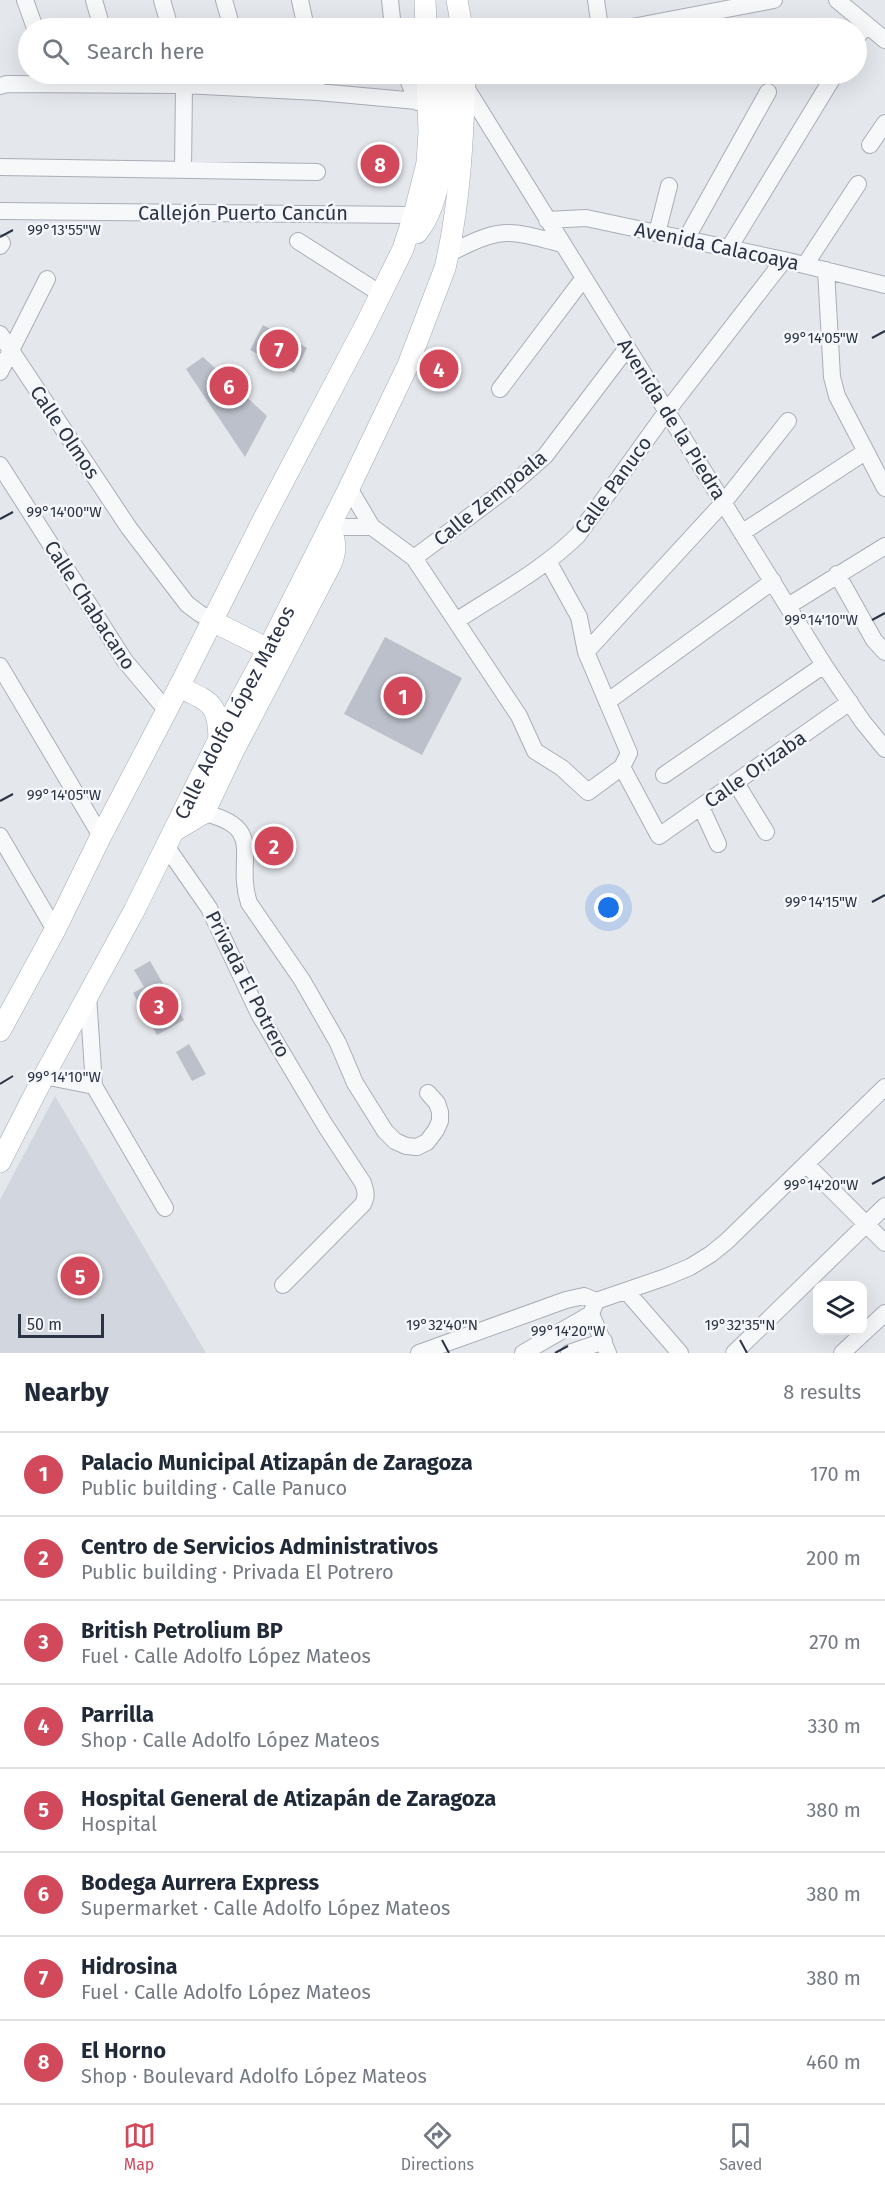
<!DOCTYPE html>
<html lang="en">
<head>
<meta charset="utf-8">
<style>
  :root { --surface:#fff; --page:#f2f2f3; --text:#1f2937; --muted:#747a83; --line:#e0e1e3; --accent:#d1495b }
  body { margin:0; font-family:"Fira Sans",sans-serif; background:var(--page); color:var(--text) }
  .controls { position:absolute; right:18px; bottom:18px; display:grid; overflow:hidden; border-radius:12px; box-shadow:0 6px 24px #0002 }
  .controls button { width:54px; height:54px; display:grid; place-items:center; padding:0; border:0; border-bottom:2px solid var(--line); background:var(--surface); color:var(--text); font:30px sans-serif }
  .scale { position:absolute; left:18px; bottom:15px; width:86px; box-sizing:border-box; padding-left:6px; border:3px solid #2b3445; border-top:0; font-size:16px; line-height:21px; white-space:nowrap; color:#2b3445; -webkit-text-stroke:4px #f4f6f9; paint-order:stroke }
  .you { position:absolute; left:609px; top:908px; width:21px; height:21px; margin:-15px; border:4px solid #fff; border-radius:50%; background:#1a73e8; box-shadow:0 0 0 9px #1a73e833 }
  .badge { display:grid; place-items:center; width:39px; height:39px; border-radius:50%; background:var(--accent); color:#fff; font-size:20px; font-weight:700 }
  .pin { position:absolute; translate:-50% -50%; border:3px solid #fff; box-shadow:0 2px 6px #0006 }
  .list { margin:0; padding:0; list-style:none }
  h2 { display:flex; justify-content:space-between; align-items:center; height:78px; margin:0; padding:0 24px; font-size:26px }
  h2 small { font-size:20px; font-weight:400; color:var(--muted) }
  .list li { display:grid; grid-template-columns:39px 1fr auto; gap:18px; align-items:center; box-sizing:border-box; height:84px; padding:0 24px; border-top:2px solid var(--line) }
  .list b { display:block; font-size:22px; white-space:nowrap }
  .list p { margin:0; font-size:20px; white-space:nowrap; color:var(--muted) }
  .list em { font-size:20px; font-style:normal; color:var(--muted) }
  .icon { flex:none; width:33px; height:33px; fill:none; stroke:currentColor; stroke-width:2; stroke-linecap:round; stroke-linejoin:round }
  .map { position:relative; flex:none; width:885px; height:1353px; overflow:hidden }
  .search { position:absolute; background:var(--surface); box-shadow:0 6px 24px #0002; left:18px; right:18px; top:18px; height:66px; display:flex; align-items:center; gap:15px; box-sizing:border-box; padding:0 21px; border-radius:33px; color:var(--muted); font-size:22px }
  .sheet { height:750px; background:var(--surface) }
  nav { display:flex; justify-content:space-around; align-items:center; box-sizing:border-box; height:84px; border-top:2px solid var(--line); background:var(--surface); font-size:16px; color:var(--muted) }
  nav a { display:grid; justify-items:center; gap:3px }
  nav .on { color:var(--accent) }
  .map>svg:first-child { display:block }
</style>
</head>
<body>
<div class="map">
<svg width="885" height="1353" viewBox="0 0 885 1353">
  <rect width="100%" height="100%" fill="#e4e7ec"/>
  <path fill="#d2d6de" d="M55,1096L206,1353H0V1200Z"/>
  <path fill="#bbc0ca" d="M263,325L307,348L294,373L250,350Z
    M203,357L267,416L245,457L186,369Z
    M385,637L462,678L422,755L344,714Z
    M150,961L184,1020L157,1035L133,993L144,987L134,970Z
    M189,1044L206,1074L192,1081L176,1052Z"/>
  <g fill="none" stroke-linecap="round" stroke-linejoin="round">
    <g stroke="#a9aeb7" stroke-width="18">
      <path id="minor" d="M25,0L35,28
        M94,0L102,28
        M162,0L170,28
        M224,0L232,28
        M300,0L306,28
        M390,0L393,28
        M596,0L600,28
        M837,0L885,40
        M627,28L774,0
        M856,39L866,24
        M314,74L318,92
        M406,74L417,102
        M182,75L184,85L183,169
        M0,86L7,84L184,85L318,92L428,102
        M465,86L824,665L863,722L885,749
        M870,145L885,123
        M0,167L317,172
        M0,211L414,215
        M547,220L586,218L784,260L885,285
        M657,233L669,186
        M686,239L768,92
        M298,241L381,294
        M0,246L2,243
        M729,248L835,74
        M448,254C501,227 506,229 562,244
        M805,265L858,184
        M826,270L832,377L837,396L885,488
        M0,334L129,528L187,604L199,613L212,621
        M0,372L47,279
        M500,389L583,279
        M0,465L125,661L167,711
        M349,488L372,527L414,558L519,716L535,751L562,768L588,792L622,767L629,753L586,652L579,617L548,561
        M329,527H372
        M743,532L865,452
        M414,558L513,484L545,456L627,348
        M837,574L874,640L885,652
        M788,606L885,546
        M456,621C497,594 543,570 578,535L667,411L784,260
        M586,652L724,502L788,421
        M0,666L101,836
        M607,702L773,581
        M622,767L659,836L850,702
        M664,775L824,665
        M736,783L766,832
        M701,807L718,844
        M204,813C268,828 234,858 249,903L302,980L338,1043L355,1083L385,1131L395,1141L406,1146L417,1147L427,1142L436,1130L440,1121V1112L437,1103L428,1093
        M0,836L55,930
        M166,846L209,908L259,1014L325,1125L363,1183C366,1192 367,1196 363,1204L283,1285
        M88,995L94,1086L165,1208
        M44,1076L94,1086
        M806,1164L885,1243
        M627,1292L680,1353
        M591,1314L608,1353
        M419,1353L566,1300L584,1296L596,1301L666,1277L690,1267L711,1254L727,1241L885,1087
        M523,1353L591,1314L596,1301
        M569,1353L604,1341
        M734,1353L885,1206
        M842,1353L885,1313"/>
    </g>
    <g stroke="#a3abb8" stroke-width="22">
      <g id="major">
        <path d="M425,0L426,28"/>
        <path d="M457,0L462,28"/>
        <path d="M417,233C446,199 447,117 448,74"/>
        <path d="M212,621L268,649"/>
        <path d="M179,687C210,702 218,702 219,739"/>
        <path d="M174,831L204,813L233,752L331,564C337,549 336,541 329,527"/>
        <path d="M0,1031L55,930L101,836L179,687L263,520L365,326L403,249L414,215L427,163L429,132L427,74"/>
        <path id="s1" d="M0,1162L44,1076L134,911L219,739L268,649L349,488L408,365L445,268C460,205 463,138 465,74"/>
      </g>
    </g>
    <use href="#minor" stroke="#f7f8fa" stroke-width="16"/>
    <use href="#major" stroke="#fff" stroke-width="21"/>
  </g>
  <path fill="none" stroke="#2b3445" stroke-width="2" d="M0,237L13,230M872,338L885,331M0,519L13,512M872,620L885,613M0,801L13,794M872,902L885,895M0,1084L13,1076M872,1184L885,1177M442,1340L449,1353M740,1340L747,1353M555,1353L568,1346"/>
  <g text-anchor="middle" dominant-baseline="central" stroke-width="5" stroke-linejoin="round" paint-order="stroke">
    <g font-size="20" fill="#2b3445" stroke="#f4f6f9">
      <text x="243" y="213">Callejón Puerto Cancún</text>
      <text transform="translate(717 246) rotate(12)">Avenida Calacoaya</text>
      <text transform="translate(672 419) rotate(58)">Avenida de la Piedra</text>
      <text transform="translate(65 432) rotate(56)">Calle Olmos</text>
      <text transform="translate(613 485) rotate(-54)">Calle Panuco</text>
      <text transform="translate(490 498) rotate(-39)">Calle Zempoala</text>
      <text transform="translate(90 605) rotate(57)">Calle Chabacano</text>
      <text stroke="none"><textPath href="#s1" startOffset="507">Calle Adolfo López Mateos</textPath></text>
      <text transform="translate(755 769) rotate(-35)">Calle Orizaba</text>
      <text transform="translate(248 984) rotate(63)">Privada El Potrero</text>
    </g>
  </g>
  <g font-size="15" text-anchor="middle" fill="#2b3445" stroke="#f4f6f9" stroke-width="5" stroke-linejoin="round" paint-order="stroke">
    <text x="64" y="235">99°13'55"W</text>
    <text x="821" y="343">99°14'05"W</text>
    <text x="64" y="517">99°14'00"W</text>
    <text x="821" y="625">99°14'10"W</text>
    <text x="64" y="800">99°14'05"W</text>
    <text x="821" y="907">99°14'15"W</text>
    <text x="64" y="1082">99°14'10"W</text>
    <text x="821" y="1190">99°14'20"W</text>
    <text x="442" y="1330">19°32'40"N</text>
    <text x="740" y="1330">19°32'35"N</text>
    <text x="568" y="1336">99°14'20"W</text>
  </g>
</svg>
<div class="controls">
<button><svg class="icon" aria-label="layers" viewBox="0 0 24 24"><path d="M12 4l9 5-9 5-9-5zM3 14l9 5 9-5"/></svg></button>
</div>
<div class="scale">50 m</div>
<div class="you"></div>
<div class="pin badge" style="left:403px;top:696px">1</div>
<div class="pin badge" style="left:274px;top:846px">2</div>
<div class="pin badge" style="left:159px;top:1006px">3</div>
<div class="pin badge" style="left:439px;top:369px">4</div>
<div class="pin badge" style="left:80px;top:1276px">5</div>
<div class="pin badge" style="left:229px;top:386px">6</div>
<div class="pin badge" style="left:279px;top:349px">7</div>
<div class="pin badge" style="left:380px;top:164px">8</div>
<div class="search"><svg class="icon" aria-label="search" viewBox="0 0 24 24"><circle cx="10" cy="10" r="6"/><path d="M15 15l6 6"/></svg>Search here</div>
</div>
<section class="sheet">
<h2>Nearby<small>8 results</small></h2>
<ul class="list">
<li><span class="badge">1</span><div><b>Palacio Municipal Atizapán de Zaragoza</b><p>Public building · Calle Panuco</p></div><em>170 m</em></li>
<li><span class="badge">2</span><div><b>Centro de Servicios Administrativos</b><p>Public building · Privada El Potrero</p></div><em>200 m</em></li>
<li><span class="badge">3</span><div><b>British Petrolium BP</b><p>Fuel · Calle Adolfo López Mateos</p></div><em>270 m</em></li>
<li><span class="badge">4</span><div><b>Parrilla</b><p>Shop · Calle Adolfo López Mateos</p></div><em>330 m</em></li>
<li><span class="badge">5</span><div><b>Hospital General de Atizapán de Zaragoza</b><p>Hospital</p></div><em>380 m</em></li>
<li><span class="badge">6</span><div><b>Bodega Aurrera Express</b><p>Supermarket · Calle Adolfo López Mateos</p></div><em>380 m</em></li>
<li><span class="badge">7</span><div><b>Hidrosina</b><p>Fuel · Calle Adolfo López Mateos</p></div><em>380 m</em></li>
<li><span class="badge">8</span><div><b>El Horno</b><p>Shop · Boulevard Adolfo López Mateos</p></div><em>460 m</em></li>
</ul>
</section>
<nav>
<a class="on"><svg class="icon" aria-label="map" viewBox="0 0 24 24"><path d="M3 6l6-2 6 2 6-2v14l-6 2-6-2-6 2zM9 4v14M15 6v14"/></svg>Map</a>
<a><svg class="icon" aria-label="directions" viewBox="0 0 24 24"><path d="M12 3l9 9-9 9-9-9zM9 14v-3h6M13 9l2 2-2 2"/></svg>Directions</a>
<a><svg class="icon" aria-label="saved" viewBox="0 0 24 24"><path d="M7 4h10v16l-5-4-5 4z"/></svg>Saved</a>
</nav>
</body>
</html>
